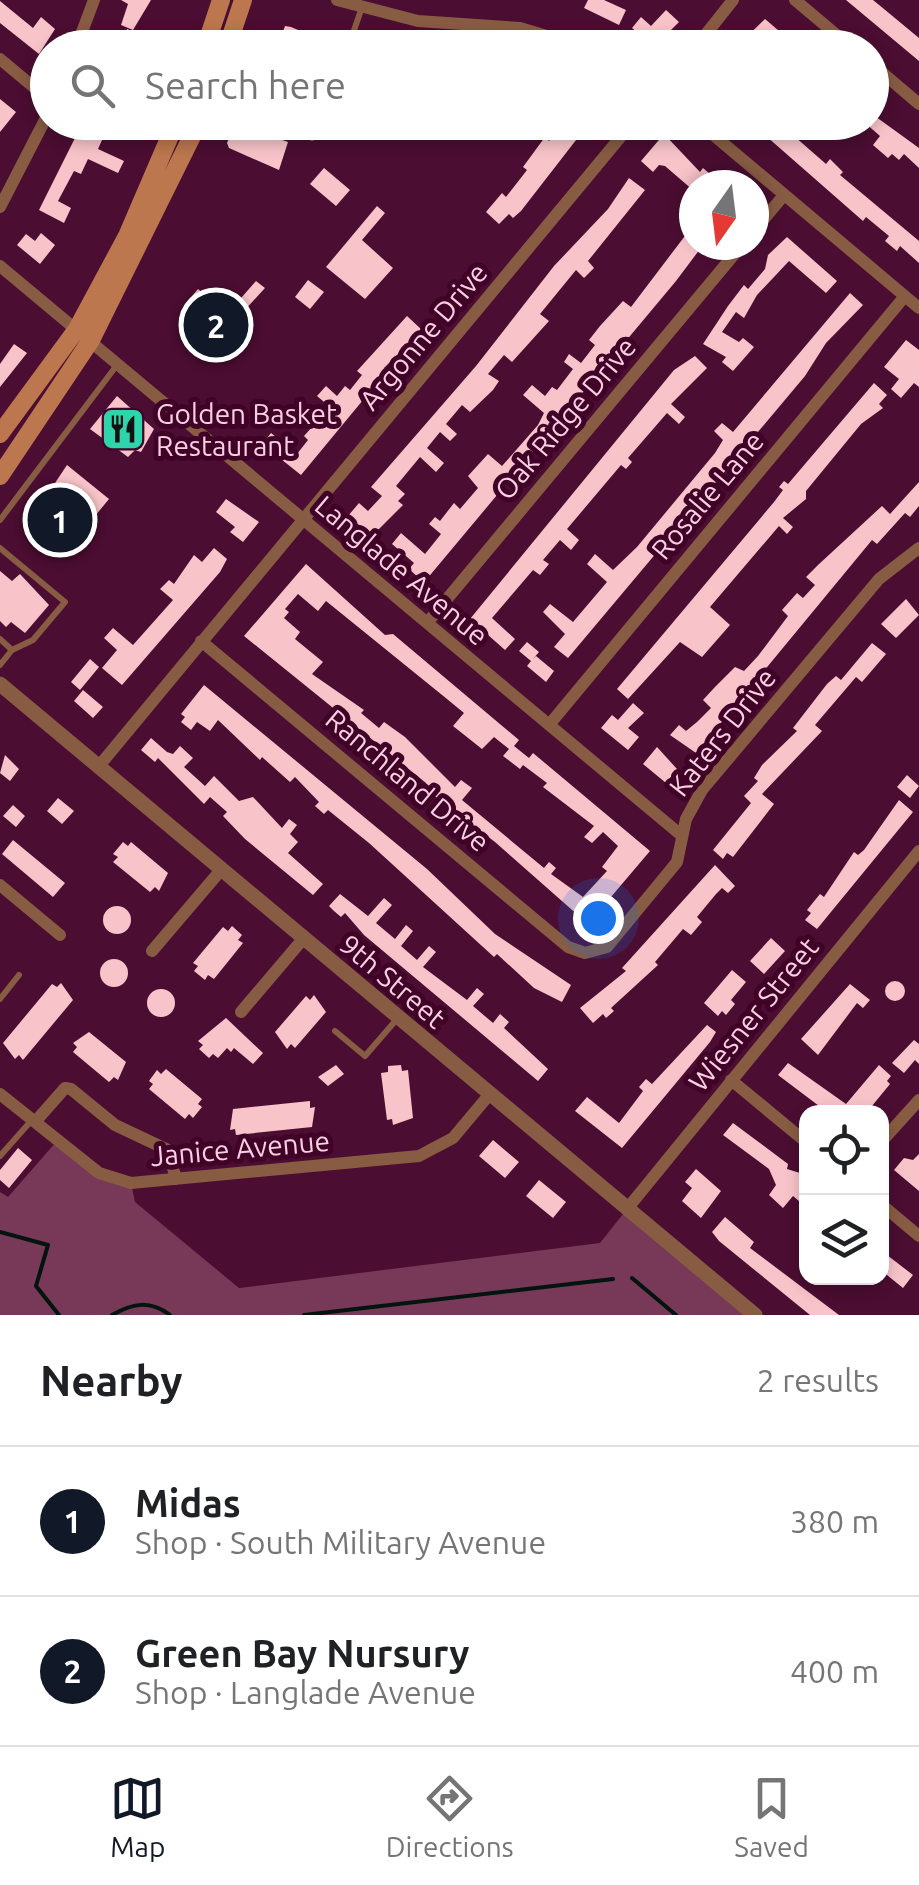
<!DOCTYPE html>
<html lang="en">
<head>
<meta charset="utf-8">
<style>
  :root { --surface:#fff; --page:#f6f6f6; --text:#202124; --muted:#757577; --line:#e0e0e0; --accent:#111827 }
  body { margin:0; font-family:Ubuntu,sans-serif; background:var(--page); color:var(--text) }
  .controls { position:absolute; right:30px; bottom:30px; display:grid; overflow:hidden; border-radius:20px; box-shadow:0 5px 15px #0003 }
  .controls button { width:90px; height:90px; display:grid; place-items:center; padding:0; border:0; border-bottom:2px solid var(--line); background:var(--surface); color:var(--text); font:50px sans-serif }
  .compass { position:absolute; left:679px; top:170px; width:90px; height:90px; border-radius:50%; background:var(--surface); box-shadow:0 5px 15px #0003; rotate:194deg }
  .you { position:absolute; left:598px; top:918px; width:35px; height:35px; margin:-25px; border:8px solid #fff; border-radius:50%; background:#1a73e8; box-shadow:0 0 0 15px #1a73e833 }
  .badge { display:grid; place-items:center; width:65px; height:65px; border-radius:50%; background:var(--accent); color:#fff; font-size:32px; font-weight:700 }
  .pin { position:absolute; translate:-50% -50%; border:5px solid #fff; box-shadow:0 2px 10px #0006 }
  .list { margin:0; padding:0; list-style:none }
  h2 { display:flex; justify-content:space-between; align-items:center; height:130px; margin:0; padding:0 40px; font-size:42px }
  h2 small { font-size:32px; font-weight:400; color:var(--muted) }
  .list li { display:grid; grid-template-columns:65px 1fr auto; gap:30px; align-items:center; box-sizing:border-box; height:150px; padding:0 40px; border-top:2px solid var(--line) }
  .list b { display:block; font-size:38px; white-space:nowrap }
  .list p { margin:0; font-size:32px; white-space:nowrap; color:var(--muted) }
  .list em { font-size:32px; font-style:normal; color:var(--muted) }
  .icon { flex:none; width:55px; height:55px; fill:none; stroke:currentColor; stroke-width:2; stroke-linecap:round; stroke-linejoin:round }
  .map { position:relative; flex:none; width:919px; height:1315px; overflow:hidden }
  .search { position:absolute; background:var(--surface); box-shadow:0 5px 15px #0003; left:30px; right:30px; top:30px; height:110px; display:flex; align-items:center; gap:25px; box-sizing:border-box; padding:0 35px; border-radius:55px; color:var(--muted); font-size:38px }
  .sheet { height:430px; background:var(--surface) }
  nav { display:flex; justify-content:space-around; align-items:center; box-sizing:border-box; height:140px; border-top:2px solid var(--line); background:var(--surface); font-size:28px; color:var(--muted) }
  nav a { display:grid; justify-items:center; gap:5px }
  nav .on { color:var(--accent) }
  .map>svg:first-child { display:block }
</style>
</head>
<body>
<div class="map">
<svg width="919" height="1315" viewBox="0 0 919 1315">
  <rect width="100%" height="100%" fill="#4b0d31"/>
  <path fill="#783959" d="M57,1141L88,1165L131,1183L135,1202L239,1288L600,1243L627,1209L755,1315H0V1192L8,1197Z"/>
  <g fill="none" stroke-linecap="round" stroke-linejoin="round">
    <path stroke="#02140e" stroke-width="4" d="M0,1232L48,1245L36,1286L59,1315
      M632,1278L676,1315
      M112,1315C133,1303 150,1300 170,1315
      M304,1315L613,1279"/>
  </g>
  <path fill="#f8c4ca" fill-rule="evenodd" d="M121,0H151L133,30L121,25L128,4Z
    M588,0H604L626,10L619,25L584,8Z
    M846,0H873L884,9L919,38V61Z
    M0,1L33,28L41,17L55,29L39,54L0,23Z
    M666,10L679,22L654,47L632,28L641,17L651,26Z
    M765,19L799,48H735Z
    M285,26L291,27L341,48H277Z
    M127,29L149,38L145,48H120Z
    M0,99L16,112L0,132Z
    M872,114L919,148V168L904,154L899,160L892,154L888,158L873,145L880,136L864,122H872Z
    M83,122H110L98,149L124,161L118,173L88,159L81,174L74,171L58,201L71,208L64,223L39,210Z
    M236,122H276L271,136L288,142L279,170L229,148L227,143Z
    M570,122H590L521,211L513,218L509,214L499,224L486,212L502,193L506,197L527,170L523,167L545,137L549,141L557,131L563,136Z
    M750,122H778L826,164L830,159L843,172L840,175L919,241V263L900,246L897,251L885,241L889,236L866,217L863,221Z
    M664,134L700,172L703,168L723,185H694V191L665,166L659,165L653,172L641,161Z
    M324,168L350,190L336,206L310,184Z
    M629,178L645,190L588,261L594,268L584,278L576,270L540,314L549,321L512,362L504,355L488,374L499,381L493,390L470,412L462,405L446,424L457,434L450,441L440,432L427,448L444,463L436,472L420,457L396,486L405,494L398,501L403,505L372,536L348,516L359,503L368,511L382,496L371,487L476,366L554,266L608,209Z
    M377,206L385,213L362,240L393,268L365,299L326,267Z
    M694,224V245H703L676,281L426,580L419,578L409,569L414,563L392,544L401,533L425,554L441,534L429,524L435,517L440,521L454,503L460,509L478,488L468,476L488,454L502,466L538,425L544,413L523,395L532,385L545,396L552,387L557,390L573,369L564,362L569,354L581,363L595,345L589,340L600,326L623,301L631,307Z
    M41,233L55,245L40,264L17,245L26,234L35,241Z
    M787,237L837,281L826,293L789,261L757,295L744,318L736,312L722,332L739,342L743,338L754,347L733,371L722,362L726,357L703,344L728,306L744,285L748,289L765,269L768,255Z
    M308,280L324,292L310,309L295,297Z
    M256,281L265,288L234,322L244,330L221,357L199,338L211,323L187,302L198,289L227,314Z
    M850,293L863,305L826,343L805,376L568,658L554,647L565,634L543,612L550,604L573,622L607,582L587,564L595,554L613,570L637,547L715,453L723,440L714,431L722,423L733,432Z
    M407,316L422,330L384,368L387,371L301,475L262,444L271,433L297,454L308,440L304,436L330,407L317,396L326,386L337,396L345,386L350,390L362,375L357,371Z
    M906,340L919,350V387L914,383L901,398L891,389L899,379L884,367Z
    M14,344L27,353L0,387V364Z
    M695,356L707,368L671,404L685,417L679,424L667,413L628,458L632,462L626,469L621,465L567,529L579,540L571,550L560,540L543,560L549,564L540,575L533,570L492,618L515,639L505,650L470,619L674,370Z
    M874,383L887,395L879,404L883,408L861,424L806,491V499L783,518L793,527L787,534L779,526L710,607L730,625L702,657L680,642L628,699L617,689L774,502L783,490L779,487L784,481L788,484Z
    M117,396L154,429L141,452L135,450L128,457L90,429Z
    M67,465L109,499L72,544L35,513Z
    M919,482V506L910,517L905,513L877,544L872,540L696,753L670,735L679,725L686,731L697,722L711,708L703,700L715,687L735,667L744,671L758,656L788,616L782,610L797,593L803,598L815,585L806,577L818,565L882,506L890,514Z
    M226,499L259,522L243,542L230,532L235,527L216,512Z
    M214,548L227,559L220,572L122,685L102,668L117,650L104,638L113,628L133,645L173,600L160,589L169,580L174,584L194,555L202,562Z
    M306,564L385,635L393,634L519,740L514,746L529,758L533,753L650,851L588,924L495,842L432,794L426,783L244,636ZM298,594L318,611L326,601L447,699L464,713L453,726L482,749L494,737L509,749L503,756L520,769L523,765L547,783L543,787L594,826L584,837L592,843L603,832L618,846L602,867L607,871L583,897L551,874L556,868L549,862L544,868L462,800L472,788L461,780L455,787L405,737L384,722L379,728L361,713L364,710L312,674L323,662L295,639L300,632L284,618L289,612L285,609Z
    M0,571L12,581L20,574L49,605L25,633L11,622L6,627L0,621Z
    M906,599L919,615L896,638L881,624Z
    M527,642L539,652L533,659L536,656L554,671L546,682L527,666L531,661L519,651Z
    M872,643L886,654L862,682L856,677L815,725L822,731L762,794L774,804L733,857L727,853L723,859L713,850L751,803L744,796L758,781L754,778L762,765L797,731L793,728L827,684L836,676L841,680Z
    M90,659L99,667L80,690L71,682Z
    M204,685L427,869L495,934L571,985L562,1002L534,988L497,954L494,957L369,843L328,810L324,814L315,806L319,802L295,777L290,782L262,757L260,760L218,720L210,731L197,722L191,730L181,722L185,717L181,714Z
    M83,690L103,707L93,718L74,701Z
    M633,703L644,713L628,728L639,737L628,750L601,728L612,715L618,720Z
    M151,738L167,752L173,754L180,746L193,758L184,767L205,786L214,776L239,801L253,797L282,828L289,819L297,825L290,834L298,842L288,853L323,884L313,895L245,839L223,816L227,812L210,797L204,804L158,758L155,762L141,750Z
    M657,747L677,769L666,783L643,764Z
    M5,755L19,769L10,781L0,773Z
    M907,775L919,786L910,798L897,787Z
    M58,798L74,811L62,824L47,811Z
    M899,800L913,812L817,929L805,920L811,913L807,910L820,894L824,897L854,852L858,855L864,850Z
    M13,805L25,816L16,827L3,816Z
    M13,840L65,883L53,897L2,854Z
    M123,842L128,846L131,842L168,873L159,891L155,887L150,892L113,862L118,857L113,854Z
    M715,865L735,886L728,893L722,888L716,894L697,917L702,922L691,935L683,929L655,962L658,965L611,1008L614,1011L606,1018L603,1014L593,1023L580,1008L626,971L622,968Z
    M340,894L368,916L384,898L392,905L376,923L395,939L406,925L413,931L401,946L417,960L429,946L436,952L423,967L467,1000L477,988L484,994L473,1006L493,1023L500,1014L509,1022L504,1028L548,1069L538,1081L364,935L345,913L341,917L334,911L329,906Z
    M103 920a14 14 0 1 1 28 0a14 14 0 1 1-28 0Z
    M232,926L242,935L238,940L243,943L214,979L208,975L205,980L194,971L198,966L193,963L223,927L228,931Z
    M771,938L785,951L764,974L750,961Z
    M100 973a14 14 0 1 1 28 0a14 14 0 1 1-28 0Z
    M732,970L746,982L731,1000L735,1004L726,1015L722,1011L718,1016L704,1003Z
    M885 991a10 10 0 1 1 20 0a10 10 0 1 1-20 0Z
    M61,983L73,1000L23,1060L19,1055L15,1059L3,1043L52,984L57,987Z
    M850,984L870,1000L863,1008L857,1003L818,1055L801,1039Z
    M147 1003a14 14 0 1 1 28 0a14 14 0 1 1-28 0Z
    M314,995L326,1012L295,1048L291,1044L287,1049L275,1032L306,996L310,1000Z
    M226,1018L263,1053L253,1064L234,1048L231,1052L227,1048L218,1058L213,1054L209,1058L199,1049L203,1045L198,1041Z
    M707,1025L716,1032L710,1042L622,1148L575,1111L587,1097L619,1123L643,1091L639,1087L646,1079L652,1084Z
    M89,1032L126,1062L118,1080L114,1077L109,1082L73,1052L77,1047L73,1043Z
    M914,1040L919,1044V1064L915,1060L904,1073L892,1063Z
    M788,1063L846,1104L879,1065L891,1076L887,1081L890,1084L867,1112H827L778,1075Z
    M336,1065L344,1074L328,1086L318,1077Z
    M401,1065L402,1071L408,1070L413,1118L393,1125L392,1119L387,1120L381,1073L388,1072V1066Z
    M166,1069L202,1099L198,1104L202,1107L193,1118L189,1114L185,1119L149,1089L153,1084L149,1081L157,1070L161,1074Z
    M310,1101V1108L315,1107L312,1127L236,1135L235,1129L230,1130L233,1109Z
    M733,1123L788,1164L787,1169L800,1173L806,1207L793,1196L783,1208L769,1195L776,1185L769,1169L723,1135Z
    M493,1140L519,1162L505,1178L479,1156Z
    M18,1148L32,1160L9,1188L0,1180V1170Z
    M919,1154V1191L894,1170L904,1158L913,1160Z
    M696,1169L721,1191L701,1218L682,1201L692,1188L685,1182Z
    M539,1180L566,1202L553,1218L526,1196Z
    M725,1217L754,1242L750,1248L839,1315H810L719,1241L712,1232Z
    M887,1255L913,1275L903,1288L882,1271Z"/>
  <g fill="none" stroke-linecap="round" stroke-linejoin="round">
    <path stroke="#885c43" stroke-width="6" d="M348,48L362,7
      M312,138L318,122
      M0,520L117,365
      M0,548L65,602L33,640L12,650
      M0,639L12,650L0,665
      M0,999L19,975
      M335,1031L365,1056L397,1019
      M0,1156L31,1121"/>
    <path stroke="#885c43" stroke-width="12" d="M337,0L418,21L520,28L587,48
      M795,0L852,48
      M76,48L94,0
      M695,48L733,0
      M0,59L48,99
      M872,64L919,104
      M698,122L919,308
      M0,207L48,114
      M754,231L784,195
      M0,266L681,835
      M427,623L742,245
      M201,641L568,947L585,953L607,947L677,862L686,819L702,790L879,579L919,548
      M549,725L905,296
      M99,766L633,122
      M0,885L60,935
      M152,951L221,870
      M241,1012L303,939
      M731,1080L806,1142
      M0,1094L99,1173L131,1183L419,1156L453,1138L489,1095
      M35,1122L65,1088L71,1089L115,1125L168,1150L176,1179
      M882,1141L919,1100
      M882,1205L919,1236
      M627,1209L919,851"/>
    <path stroke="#885c43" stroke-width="15" d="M0,684L755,1315"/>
    <path stroke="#bc774e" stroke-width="18" d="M205,48L221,0
      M227,48L243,0
      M0,434L77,329L127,236L176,122
      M0,476L91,340L199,122"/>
  </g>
  <defs>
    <g id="restaurant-square" transform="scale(2.25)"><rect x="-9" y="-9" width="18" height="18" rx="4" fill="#2fd4aa" stroke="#400227"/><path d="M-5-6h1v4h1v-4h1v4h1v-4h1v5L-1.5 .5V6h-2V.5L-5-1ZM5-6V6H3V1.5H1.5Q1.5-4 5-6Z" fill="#111"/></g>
  </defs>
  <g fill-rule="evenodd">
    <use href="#restaurant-square" x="123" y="429"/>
  </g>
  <g text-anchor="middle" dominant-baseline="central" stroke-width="10" stroke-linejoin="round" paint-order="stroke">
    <g font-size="28" fill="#f8d0e1" stroke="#400227">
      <text transform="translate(423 336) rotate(-50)">Argonne Drive</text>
      <text transform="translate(565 418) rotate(-50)">Oak Ridge Drive</text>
      <text transform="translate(707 495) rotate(-50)">Rosalie Lane</text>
      <text transform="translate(402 570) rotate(40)">Langlade Avenue</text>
      <text transform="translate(722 732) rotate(-52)">Katers Drive</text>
      <text transform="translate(408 780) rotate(40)">Ranchland Drive</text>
      <text transform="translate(393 981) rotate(40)">9th Street</text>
      <text transform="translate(753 1014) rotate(-51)">Wiesner Street</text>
      <text transform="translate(240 1148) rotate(-5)">Janice Avenue</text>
    </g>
    <g font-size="28" fill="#f8d0e1" stroke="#400227" text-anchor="start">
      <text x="156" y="413">Golden Basket<tspan x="156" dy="32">Restaurant</tspan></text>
    </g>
  </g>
</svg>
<div class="controls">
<button><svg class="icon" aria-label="locate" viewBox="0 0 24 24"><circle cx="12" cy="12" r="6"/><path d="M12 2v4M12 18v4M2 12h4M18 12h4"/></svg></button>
<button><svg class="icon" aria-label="layers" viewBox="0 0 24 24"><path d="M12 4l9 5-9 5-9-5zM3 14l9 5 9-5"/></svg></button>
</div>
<svg class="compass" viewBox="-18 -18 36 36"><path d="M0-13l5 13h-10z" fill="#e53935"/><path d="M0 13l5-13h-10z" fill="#757577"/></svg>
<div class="you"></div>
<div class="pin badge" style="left:60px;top:520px">1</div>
<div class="pin badge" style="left:216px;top:325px">2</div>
<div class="search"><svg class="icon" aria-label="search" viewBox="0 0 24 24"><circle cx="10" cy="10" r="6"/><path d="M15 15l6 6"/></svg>Search here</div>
</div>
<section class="sheet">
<h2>Nearby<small>2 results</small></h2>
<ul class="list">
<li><span class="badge">1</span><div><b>Midas</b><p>Shop · South Military Avenue</p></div><em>380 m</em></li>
<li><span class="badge">2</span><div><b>Green Bay Nursury</b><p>Shop · Langlade Avenue</p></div><em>400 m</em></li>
</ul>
</section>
<nav>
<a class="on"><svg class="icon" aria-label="map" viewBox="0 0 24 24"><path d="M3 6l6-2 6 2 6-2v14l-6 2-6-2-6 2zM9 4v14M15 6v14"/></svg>Map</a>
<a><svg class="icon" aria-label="directions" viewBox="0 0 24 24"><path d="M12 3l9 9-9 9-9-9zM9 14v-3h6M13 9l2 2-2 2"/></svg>Directions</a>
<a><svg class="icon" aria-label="saved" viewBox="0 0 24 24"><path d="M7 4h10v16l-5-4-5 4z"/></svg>Saved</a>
</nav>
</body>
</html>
